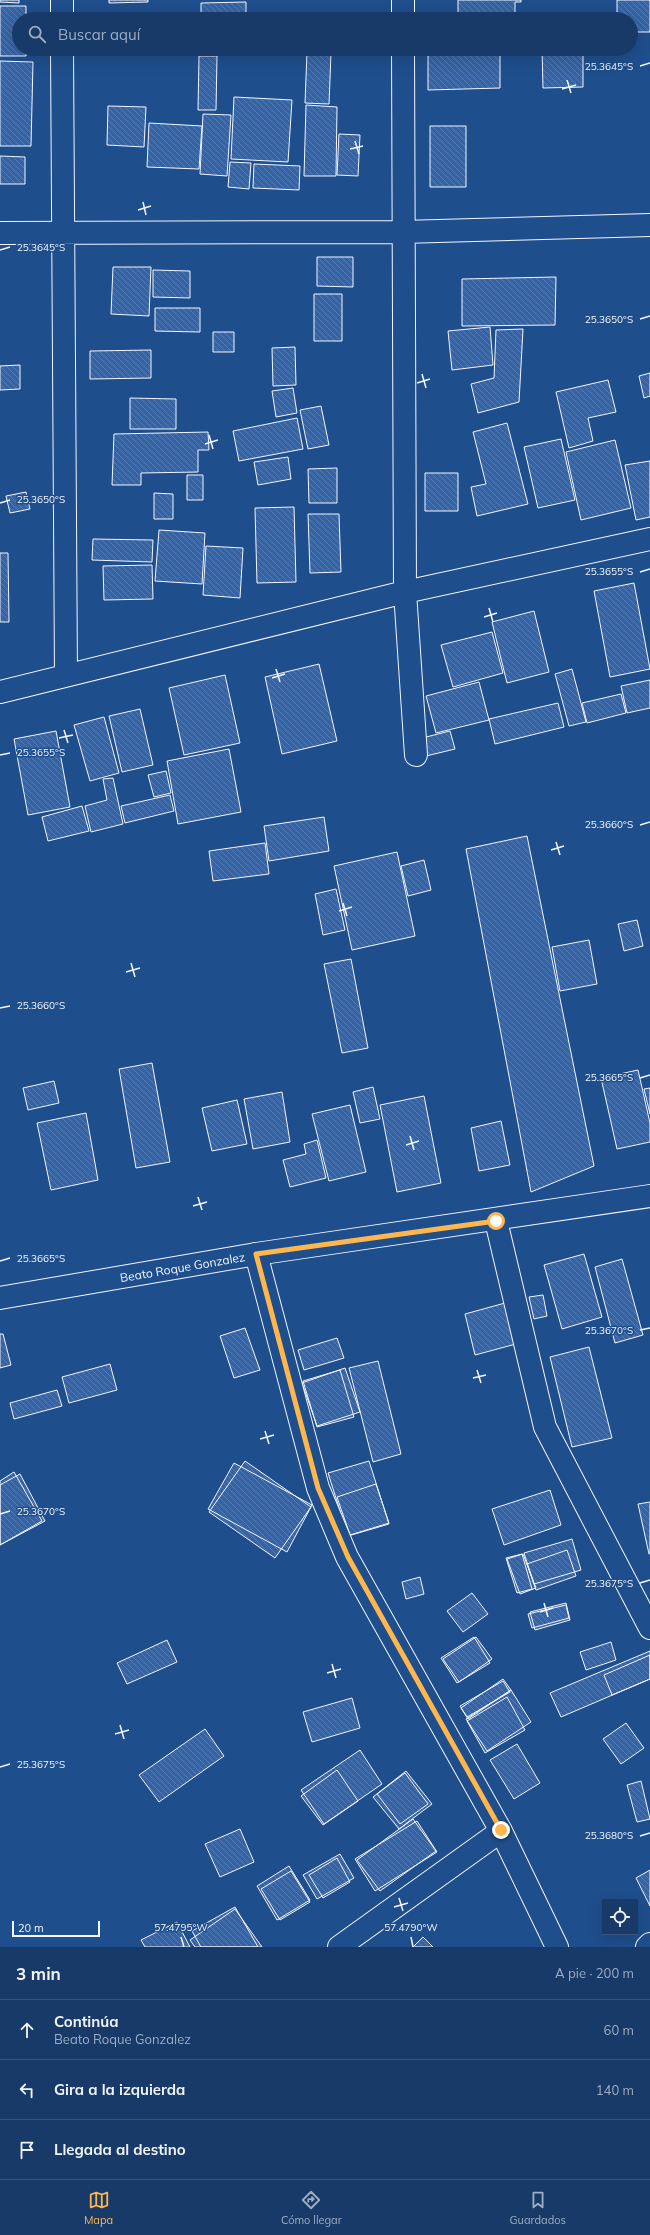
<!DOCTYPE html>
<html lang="es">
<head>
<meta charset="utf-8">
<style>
  :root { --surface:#173a69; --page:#20416f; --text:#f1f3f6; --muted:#9eadc0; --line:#36547d; --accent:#ffb74d }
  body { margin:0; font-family:Mulish,sans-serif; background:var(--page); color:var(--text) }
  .controls { position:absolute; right:12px; bottom:12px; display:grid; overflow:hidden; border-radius:0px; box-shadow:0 4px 16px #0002 }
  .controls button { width:36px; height:36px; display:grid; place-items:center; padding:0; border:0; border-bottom:1px solid var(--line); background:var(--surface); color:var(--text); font:20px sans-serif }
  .scale { position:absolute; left:12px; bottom:10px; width:88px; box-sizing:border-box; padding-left:4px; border:2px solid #f2f6ff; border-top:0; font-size:11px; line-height:14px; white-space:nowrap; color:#f2f6ff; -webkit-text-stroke:3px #1f4e8c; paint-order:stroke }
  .stop { position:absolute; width:12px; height:12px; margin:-9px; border:3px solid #ffb74d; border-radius:50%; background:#fff }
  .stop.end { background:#ffb74d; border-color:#fff; box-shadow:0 1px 4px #0008 }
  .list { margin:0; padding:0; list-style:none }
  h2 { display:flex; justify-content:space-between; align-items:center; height:52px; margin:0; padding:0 16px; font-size:17px }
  h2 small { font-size:13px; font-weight:400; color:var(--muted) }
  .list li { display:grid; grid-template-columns:26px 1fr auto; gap:12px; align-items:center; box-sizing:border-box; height:60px; padding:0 16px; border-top:1px solid var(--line) }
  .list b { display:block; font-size:15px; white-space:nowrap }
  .list p { margin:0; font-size:13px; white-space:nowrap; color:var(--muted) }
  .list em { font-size:13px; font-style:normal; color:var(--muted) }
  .icon { flex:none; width:22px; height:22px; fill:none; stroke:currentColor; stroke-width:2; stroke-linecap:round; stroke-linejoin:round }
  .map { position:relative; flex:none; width:650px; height:1947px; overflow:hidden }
  .search { position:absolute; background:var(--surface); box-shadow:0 4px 16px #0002; left:12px; right:12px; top:12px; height:44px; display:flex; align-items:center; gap:10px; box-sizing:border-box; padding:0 14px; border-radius:22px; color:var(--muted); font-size:15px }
  .sheet { height:232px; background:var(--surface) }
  nav { display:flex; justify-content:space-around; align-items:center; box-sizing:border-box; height:56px; border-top:1px solid var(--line); background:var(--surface); font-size:11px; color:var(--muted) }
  nav a { display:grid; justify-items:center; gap:2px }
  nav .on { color:var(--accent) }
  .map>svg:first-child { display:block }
</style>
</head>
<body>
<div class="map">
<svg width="650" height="1947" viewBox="0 0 650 1947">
  <defs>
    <pattern id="building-back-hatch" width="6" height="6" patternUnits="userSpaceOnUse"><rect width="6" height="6" fill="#3563a3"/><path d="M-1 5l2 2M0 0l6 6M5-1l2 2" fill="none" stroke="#537ab1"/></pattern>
  </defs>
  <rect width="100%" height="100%" fill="#1f4e8c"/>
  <path fill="url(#building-back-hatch)" stroke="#f2f6ff" d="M0,0H19V3L0,2Z
    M109,0H148V2L109,3Z
    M458,0H521V2H515V19H440V16H458Z
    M617,0H650V32H631V19H617Z
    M246,2V19H201V3Z
    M0,6H26V19H19V49H26V56H0Z
    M104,49H174V55L103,52Z
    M202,49H225V51H202Z
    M428,49H500V88L428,90Z
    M542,49H583V87L543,88Z
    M307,52L331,53L329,104L305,103Z
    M199,56H217L216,110H198Z
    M0,61L33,62L31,146H0Z
    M234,97L292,100L288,162L231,159Z
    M306,105L337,107L336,176H304Z
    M108,106L146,107L144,147L107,145Z
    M203,114L231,115L227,176L200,174Z
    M149,123L202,126L199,169L147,167Z
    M430,126H466V187H430Z
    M339,134L360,135L358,176L337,175Z
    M0,156L25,157V184H0Z
    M230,162L251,163L249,189L228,187Z
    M254,164L300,166L299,190L253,188Z
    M317,257H353V287L317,286Z
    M113,267H151L149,316L111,314Z
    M153,270L190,271V298L153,297Z
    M556,277L555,325L462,326V279Z
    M314,294H342V341H314Z
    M155,308H200V332L155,331Z
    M490,327L493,365L452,370L448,331Z
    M523,329L519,402L478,413L471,384L494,378L496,330Z
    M213,332H234V352H213Z
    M295,347L296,385L273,386L272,348Z
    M151,350V378L90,379V351Z
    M20,365V389L0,390V366Z
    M650,373V396L644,398L639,376Z
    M608,380L616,412L588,418L593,441L569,448L556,392Z
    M293,388L297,413L276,417L272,391Z
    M130,398L176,399V429H130Z
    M321,406L329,445L308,449L300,410Z
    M297,418L303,449L239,461L233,431Z
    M507,423L528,504L477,516L471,487L486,484L473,432Z
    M208,432L209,450H198V472L141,473V485H112L114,434Z
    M561,439L575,500L538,508L524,447Z
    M615,440L631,508L581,520L566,452Z
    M288,457L291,479L258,485L254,462Z
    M650,461V517L636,520L625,465Z
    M337,468V503H309L308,469Z
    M425,473H458V511H425Z
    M187,475H203V500H187Z
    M26,492L30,509L10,513L6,496Z
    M154,493L173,494V519H154Z
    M294,507L296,582L257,583L255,508Z
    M308,514H339L341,572L310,573Z
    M159,530L205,533L202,584L155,581Z
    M93,539L153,540L152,562L92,560Z
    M206,546L243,548L240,598L203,595Z
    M0,553H8L9,622H0Z
    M152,565L153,599L104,600L103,566Z
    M634,583L650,669L610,677L594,591Z
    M534,611L549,672L507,683L492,622Z
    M492,632L503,673L453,687L441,645Z
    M319,664L337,741L282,754L265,677Z
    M572,669L586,722L569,726L555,674Z
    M225,675L240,743L184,755L169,688Z
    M650,680V708L627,713L621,686Z
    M479,682L489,720L436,733L426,696Z
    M621,694L626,713L587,723L582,703Z
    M558,703L564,727L495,744L489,719Z
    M140,709L153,765L122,772L109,716Z
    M104,717L119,773L90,781L74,725Z
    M56,731L70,807L28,815L14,739Z
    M450,731L455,749L426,756L422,738Z
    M229,749L241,812L178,824L167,761Z
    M166,771L171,793L154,797L148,775Z
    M113,778L123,824L91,832L85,806L107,800L103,779Z
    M170,795L174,811L125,823L121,806Z
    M82,806L89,831L48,841L42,817Z
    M324,817L329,851L269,861L264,826Z
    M527,836L594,1166L531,1192L466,849Z
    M265,843L269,874L213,881L209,851Z
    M397,852L415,936L352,950L334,866Z
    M424,860L431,890L408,896L401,866Z
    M336,889L345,930L323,935L315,894Z
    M637,920L643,946L624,951L618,924Z
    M589,940L597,984L560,991L552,947Z
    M351,959L368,1048L342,1053L324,964Z
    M152,1063L170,1162L136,1168L119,1069Z
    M638,1070L650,1123V1142L617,1149L601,1078Z
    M54,1081L59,1103L28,1110L23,1088Z
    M373,1087L380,1119L360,1123L353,1092Z
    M650,1088V1114L644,1089Z
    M282,1092L290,1142L253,1149L244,1099Z
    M424,1096L441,1183L397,1192L380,1105Z
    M237,1100L247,1144L212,1151L202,1108Z
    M350,1105L366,1172L329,1181L312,1114Z
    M86,1113L98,1180L51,1190L37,1123Z
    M501,1121L510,1165L479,1171L471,1128Z
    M317,1140L326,1178L290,1187L283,1160L306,1154L304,1144Z
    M584,1254L602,1317L562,1329L544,1265Z
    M622,1259L643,1335L615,1343L595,1267Z
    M543,1295L547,1316L534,1319L529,1297Z
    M505,1303L516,1344L475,1355L465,1314Z
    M245,1328L260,1370L234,1378L220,1336Z
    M0,1334H3L11,1365L0,1368Z
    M337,1338L344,1358L304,1370L298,1350Z
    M589,1347L612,1438L572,1447L550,1357Z
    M378,1361L401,1454L373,1462L349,1368Z
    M110,1364L117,1390L69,1403L62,1377Z
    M345,1368L360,1412L317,1426L302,1383Z
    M340,1370L354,1417L317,1427L303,1381Z
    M57,1390L62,1406L14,1419L10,1403Z
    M245,1461L311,1507L275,1558L209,1512Z
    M369,1461L389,1524L348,1536L328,1473Z
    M234,1463L312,1505L287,1552L208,1509Z
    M14,1472L42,1521L0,1545V1481Z
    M20,1474L45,1521L0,1545V1485Z
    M376,1484L389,1523L350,1535L337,1497Z
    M550,1490L561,1525L504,1545L492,1509Z
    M650,1502V1554H649L638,1504Z
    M572,1539L581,1570L534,1584L524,1553Z
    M567,1550L576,1576L536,1590L527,1564Z
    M522,1554L532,1589L517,1593L506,1558Z
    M523,1554L536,1588L520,1594L507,1559Z
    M420,1577L424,1594L406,1599L402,1582Z
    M472,1593L488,1614L463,1632L447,1611Z
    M566,1603L570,1620L535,1630L530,1612Z
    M566,1605L569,1618L532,1628L528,1614Z
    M474,1637L490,1663L457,1683L441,1658Z
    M476,1637L492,1659L459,1682L443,1659Z
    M167,1640L177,1662L127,1684L117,1663Z
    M611,1642L616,1660L586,1670L580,1652Z
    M650,1651V1679L561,1717L550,1693Z
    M650,1655V1679L612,1695L604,1675Z
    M503,1679L511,1690L468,1719L461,1708Z
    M503,1681L510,1692L467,1717L460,1706Z
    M511,1690L531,1722L487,1751L466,1719Z
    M507,1697L525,1730L485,1753L467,1721Z
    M352,1698L360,1728L312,1742L303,1712Z
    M626,1723L644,1748L621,1764L603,1739Z
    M205,1729L224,1756L159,1802L139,1775Z
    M517,1744L540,1783L514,1799L490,1760Z
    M360,1750L382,1784L324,1824L301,1790Z
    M337,1770L358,1801L323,1825L301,1796Z
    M406,1771L432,1804L399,1829L373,1797Z
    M405,1773L428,1804L400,1824L377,1794Z
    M641,1781L650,1819L637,1822L627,1785Z
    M413,1819L436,1851L380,1891L357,1860Z
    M417,1821L437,1852L375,1891L355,1859Z
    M240,1829L254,1862L220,1877L205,1844Z
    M340,1854L354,1878L317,1899L303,1875Z
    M337,1858L350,1882L323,1898L309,1875Z
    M289,1866L310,1900L277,1920L257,1886Z
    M650,1870V1906L636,1878Z
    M291,1871L310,1902L280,1920L261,1889Z
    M235,1907L258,1947H201L192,1931Z
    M235,1909L262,1947H195L190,1940Z
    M177,1922L190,1947H145L141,1940Z
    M423,1937L433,1947H413Z"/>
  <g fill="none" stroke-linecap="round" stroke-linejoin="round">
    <g stroke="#f2f6ff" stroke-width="24">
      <path id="street" d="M62,0V19
        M403,19V0
        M62,49L66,675
        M403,49L405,592L416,755
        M0,233L402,232L650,225
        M0,692L405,592L650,539
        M496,1221L545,1427L650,1628
        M256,1254L318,1488L347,1557L501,1831L557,1947
        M339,1947L501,1831
        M647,1947L650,1944"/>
    </g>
    <g stroke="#f2f6ff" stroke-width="24">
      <g id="secondary">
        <path id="s1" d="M0,1298L256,1254L650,1196"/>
      </g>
    </g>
    <use href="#street" stroke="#1f4e8c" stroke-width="22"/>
    <use href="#secondary" stroke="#1f4e8c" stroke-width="22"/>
  </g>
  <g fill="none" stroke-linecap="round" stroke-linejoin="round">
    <path stroke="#ffb74d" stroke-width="5" d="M496,1221L256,1254L318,1488L348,1557L501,1830"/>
  </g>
  <path fill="none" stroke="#f2f6ff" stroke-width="1.5" d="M640,66L650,63M567,80L571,93M562,89L576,85M355,141L359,154M350,149L363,146M143,202L146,215M138,210L151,206M0,250L10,247M640,319L650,316M422,374L426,388M417,383L430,379M209,435L213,449M205,444L218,440M0,503L10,500M640,572L650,569M489,608L493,622M484,617L497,613M276,669L280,682M272,678L285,674M64,730L68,743M59,738L73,735M0,755L10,753M640,825L650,822M556,842L560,855M551,850L564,846M343,903L347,916M339,911L352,907M131,963L135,977M126,972L140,968M0,1008L10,1006M640,1078L650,1075M410,1136L414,1150M406,1145L419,1141M198,1197L202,1210M193,1206L207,1202M0,1261L10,1258M640,1330L650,1328M477,1370L481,1383M473,1378L486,1375M265,1431L269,1444M260,1439L274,1435M0,1514L10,1511M640,1583L650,1580M544,1603L548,1617M540,1612L553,1608M332,1664L336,1678M327,1673L341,1669M120,1725L124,1739M115,1734L129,1730M0,1767L10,1764M640,1836L650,1833M399,1898L403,1911M394,1907L408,1903M181,1937L184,1947M411,1937L413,1947"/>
  <g text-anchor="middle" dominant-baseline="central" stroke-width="3" stroke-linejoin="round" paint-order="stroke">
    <g font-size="12" fill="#f2f6ff" stroke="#1f4e8c">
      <text stroke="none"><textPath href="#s1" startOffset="185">Beato Roque Gonzalez</textPath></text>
    </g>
  </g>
  <g font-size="10" text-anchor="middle" fill="#f2f6ff" stroke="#1f4e8c" stroke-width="3" stroke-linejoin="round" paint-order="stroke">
    <text x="609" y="70">25.3645°S</text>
    <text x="41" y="251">25.3645°S</text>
    <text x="609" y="323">25.3650°S</text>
    <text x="41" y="503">25.3650°S</text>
    <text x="609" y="575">25.3655°S</text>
    <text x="41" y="756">25.3655°S</text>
    <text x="609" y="828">25.3660°S</text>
    <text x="41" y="1009">25.3660°S</text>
    <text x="609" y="1081">25.3665°S</text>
    <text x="41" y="1262">25.3665°S</text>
    <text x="609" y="1334">25.3670°S</text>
    <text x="41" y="1515">25.3670°S</text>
    <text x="609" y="1587">25.3675°S</text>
    <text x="41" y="1768">25.3675°S</text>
    <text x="609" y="1839">25.3680°S</text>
    <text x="181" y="1931">57.4795°W</text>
    <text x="411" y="1931">57.4790°W</text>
  </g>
</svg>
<div class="controls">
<button><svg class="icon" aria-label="locate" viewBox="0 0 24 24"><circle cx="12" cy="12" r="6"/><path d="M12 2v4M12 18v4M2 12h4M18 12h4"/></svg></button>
</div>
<div class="scale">20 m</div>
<div class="stop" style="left:496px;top:1221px"></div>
<div class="stop end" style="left:501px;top:1830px"></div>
<div class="search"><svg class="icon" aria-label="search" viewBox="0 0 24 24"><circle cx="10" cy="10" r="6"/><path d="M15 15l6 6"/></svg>Buscar aquí</div>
</div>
<section class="sheet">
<h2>3 min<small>A pie · 200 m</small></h2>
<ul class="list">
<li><svg class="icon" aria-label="ahead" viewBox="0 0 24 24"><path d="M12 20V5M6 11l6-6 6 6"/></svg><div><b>Continúa</b><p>Beato Roque Gonzalez</p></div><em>60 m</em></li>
<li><svg class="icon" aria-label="left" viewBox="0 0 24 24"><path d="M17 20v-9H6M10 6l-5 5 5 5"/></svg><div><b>Gira a la izquierda</b></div><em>140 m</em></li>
<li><svg class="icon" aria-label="arrive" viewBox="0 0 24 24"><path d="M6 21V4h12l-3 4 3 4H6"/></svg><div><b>Llegada al destino</b></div></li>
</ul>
</section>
<nav>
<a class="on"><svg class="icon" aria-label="map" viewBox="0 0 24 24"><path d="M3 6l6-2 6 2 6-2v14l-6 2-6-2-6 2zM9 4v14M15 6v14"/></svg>Mapa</a>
<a><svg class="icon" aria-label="directions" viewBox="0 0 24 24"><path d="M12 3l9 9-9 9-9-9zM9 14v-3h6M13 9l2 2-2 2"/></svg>Cómo llegar</a>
<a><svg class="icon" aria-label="saved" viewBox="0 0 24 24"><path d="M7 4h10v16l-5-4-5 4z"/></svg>Guardados</a>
</nav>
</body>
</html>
